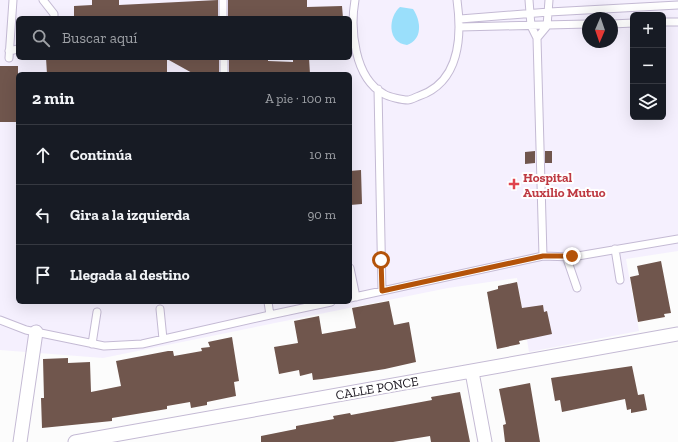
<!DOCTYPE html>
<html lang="es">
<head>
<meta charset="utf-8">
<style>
  :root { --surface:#171b24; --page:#20242c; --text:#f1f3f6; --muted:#9ea1a6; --line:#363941 }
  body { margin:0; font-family:"Zilla Slab",serif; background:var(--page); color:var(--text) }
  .controls { position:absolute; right:12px; top:12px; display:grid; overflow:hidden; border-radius:6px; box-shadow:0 4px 16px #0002 }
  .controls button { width:36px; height:36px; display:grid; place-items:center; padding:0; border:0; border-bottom:1px solid var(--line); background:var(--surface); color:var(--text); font:20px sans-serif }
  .compass { position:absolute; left:582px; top:12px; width:36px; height:36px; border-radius:50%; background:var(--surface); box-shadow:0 4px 16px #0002; rotate:182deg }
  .stop { position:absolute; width:12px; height:12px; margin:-9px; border:3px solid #b45309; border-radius:50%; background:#fff }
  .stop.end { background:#b45309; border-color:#fff; box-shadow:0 1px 4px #0008 }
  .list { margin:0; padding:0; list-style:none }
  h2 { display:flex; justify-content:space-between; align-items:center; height:52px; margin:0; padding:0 16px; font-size:17px }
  h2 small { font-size:13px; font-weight:400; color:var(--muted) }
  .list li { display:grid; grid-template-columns:26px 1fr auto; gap:12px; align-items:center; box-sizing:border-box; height:60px; padding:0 16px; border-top:1px solid var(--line) }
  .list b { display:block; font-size:15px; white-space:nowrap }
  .list em { font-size:13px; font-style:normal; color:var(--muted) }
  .icon { flex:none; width:22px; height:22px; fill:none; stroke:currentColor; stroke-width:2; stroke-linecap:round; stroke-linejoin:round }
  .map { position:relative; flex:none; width:678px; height:442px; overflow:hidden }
  .search { position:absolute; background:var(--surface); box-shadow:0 4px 16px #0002; left:16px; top:16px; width:336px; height:44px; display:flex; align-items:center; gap:10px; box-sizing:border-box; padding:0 14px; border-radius:6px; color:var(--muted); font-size:15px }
  .panel { position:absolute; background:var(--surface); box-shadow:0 4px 16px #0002; left:16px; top:72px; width:336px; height:232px; border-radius:6px }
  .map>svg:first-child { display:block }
</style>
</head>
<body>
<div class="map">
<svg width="678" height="442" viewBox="0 0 678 442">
  <rect width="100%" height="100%" fill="#fcfcfc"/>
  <path fill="#f5f0fe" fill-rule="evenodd" d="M0,0H678V251L626,259L639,331L529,352L517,278L448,288L103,358L0,350ZM633,15H663V117H633ZM18,18H350V58H18ZM588,18H612V42H588ZM18,74H350V302H18Z"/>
  <path fill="#9adffb" d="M400,7L413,9C421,21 423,39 407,45C387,43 388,17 400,7Z"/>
  <path fill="#70564d" d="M92,0H119V5L218,0V18H74V6L92,5Z
    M228,0H307V7L342,6L343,18H228Z
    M46,58H219V74H194L167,59V74H47Z
    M229,58H268V61L293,62V58H309L310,74H229Z
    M0,66H18V122H0Z
    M535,151V163L525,164V152Z
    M545,151H552V163H545Z
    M361,170L362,204L350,205V171Z
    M661,261L671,313L664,314L665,317L638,322L630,277L639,275L637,266Z
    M517,282L522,308L543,305L544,312L547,311L552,334L519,341L520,344L497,349L487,292L498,289V286Z
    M389,301L394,325L409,322L416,362L385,369L322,379L313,380L312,373L300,376L299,370L279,374L274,347L298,343L294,321L319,316L322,334L356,328L352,308Z
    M232,337L239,381L234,382L236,396L207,402V405L191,408L190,402L167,406V409L112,418V421L42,428L41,398H44L43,359L68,358V363L90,362L91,392L121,386L116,361L168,351H173L174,356L202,351L201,348L210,347L208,342Z
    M632,366L638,395L644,394L647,410L631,413V409L627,410L625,399L562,412L560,400L555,401L551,378Z
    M530,383L540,442H505L503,425L506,424L499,389Z
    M460,392L470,442H431L430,436L393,442H261V436L296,429V426L334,419L333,416L350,413L351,415L432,400L431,397Z"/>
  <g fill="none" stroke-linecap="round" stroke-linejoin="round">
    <g stroke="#c4bad4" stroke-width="9">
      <path id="lane" d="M43,0L54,14V18
        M223,0V18
        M355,0C350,29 354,78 384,94C389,97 402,100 408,100C411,100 416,97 419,96C460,82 462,36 457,0
        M460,19L549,12L678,5
        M663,22H678
        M612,24L633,23
        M460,27L588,24
        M537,38L547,26L549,0
        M9,51L18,49
        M9,58L13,0
        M224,58V74
        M378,89L382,291
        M615,249L620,280
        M543,256L572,257L678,239
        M566,256L577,288
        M350,268L356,297
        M350,298L543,256L537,38L531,26L529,0
        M268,302L270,315L331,302
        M160,309L163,339
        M0,320L26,330L104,346L142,344L270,315
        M92,344L97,312"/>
    </g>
    <g stroke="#c4bad4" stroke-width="15">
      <path id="street" d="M472,372L485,442
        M20,442L36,332
        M75,442L678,334"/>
    </g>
    <use href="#lane" stroke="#fff" stroke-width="7"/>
    <use href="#street" stroke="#fff" stroke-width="13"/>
  </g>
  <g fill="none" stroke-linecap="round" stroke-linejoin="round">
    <path stroke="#b45309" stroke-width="5" d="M381,260L382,291L543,256H572"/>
  </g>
  <path fill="#e0444e" stroke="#fff" stroke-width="1.5" d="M512 178h4v4h4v4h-4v4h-4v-4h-4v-4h4z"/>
  <g text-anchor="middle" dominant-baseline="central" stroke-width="4" stroke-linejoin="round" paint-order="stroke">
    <g font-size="13" font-weight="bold" fill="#be3a42" stroke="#fff" text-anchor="start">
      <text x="523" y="177">Hospital<tspan x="523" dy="15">Auxilio Mutuo</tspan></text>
    </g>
    <g font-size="13" fill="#18141d" stroke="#fff">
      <text transform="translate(377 388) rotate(-10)">CALLE PONCE</text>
    </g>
  </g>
</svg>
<div class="controls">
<button>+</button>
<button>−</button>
<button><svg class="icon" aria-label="layers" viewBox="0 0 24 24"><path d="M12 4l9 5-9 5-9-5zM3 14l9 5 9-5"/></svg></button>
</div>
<svg class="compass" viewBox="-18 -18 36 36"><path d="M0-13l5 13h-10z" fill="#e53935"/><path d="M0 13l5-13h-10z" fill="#9ea1a6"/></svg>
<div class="stop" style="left:381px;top:260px"></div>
<div class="stop end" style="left:572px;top:256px"></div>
<div class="search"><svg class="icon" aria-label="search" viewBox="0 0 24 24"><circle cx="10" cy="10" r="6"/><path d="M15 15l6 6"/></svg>Buscar aquí</div>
<section class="panel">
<h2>2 min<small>A pie · 100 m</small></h2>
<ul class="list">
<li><svg class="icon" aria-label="ahead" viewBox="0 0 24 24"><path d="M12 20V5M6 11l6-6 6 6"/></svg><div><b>Continúa</b></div><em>10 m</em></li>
<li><svg class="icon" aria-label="left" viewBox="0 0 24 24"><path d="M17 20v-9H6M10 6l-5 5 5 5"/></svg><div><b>Gira a la izquierda</b></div><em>90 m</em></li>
<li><svg class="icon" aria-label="arrive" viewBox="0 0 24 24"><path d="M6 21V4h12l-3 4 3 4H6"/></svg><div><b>Llegada al destino</b></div></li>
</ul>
</section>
</div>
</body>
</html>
